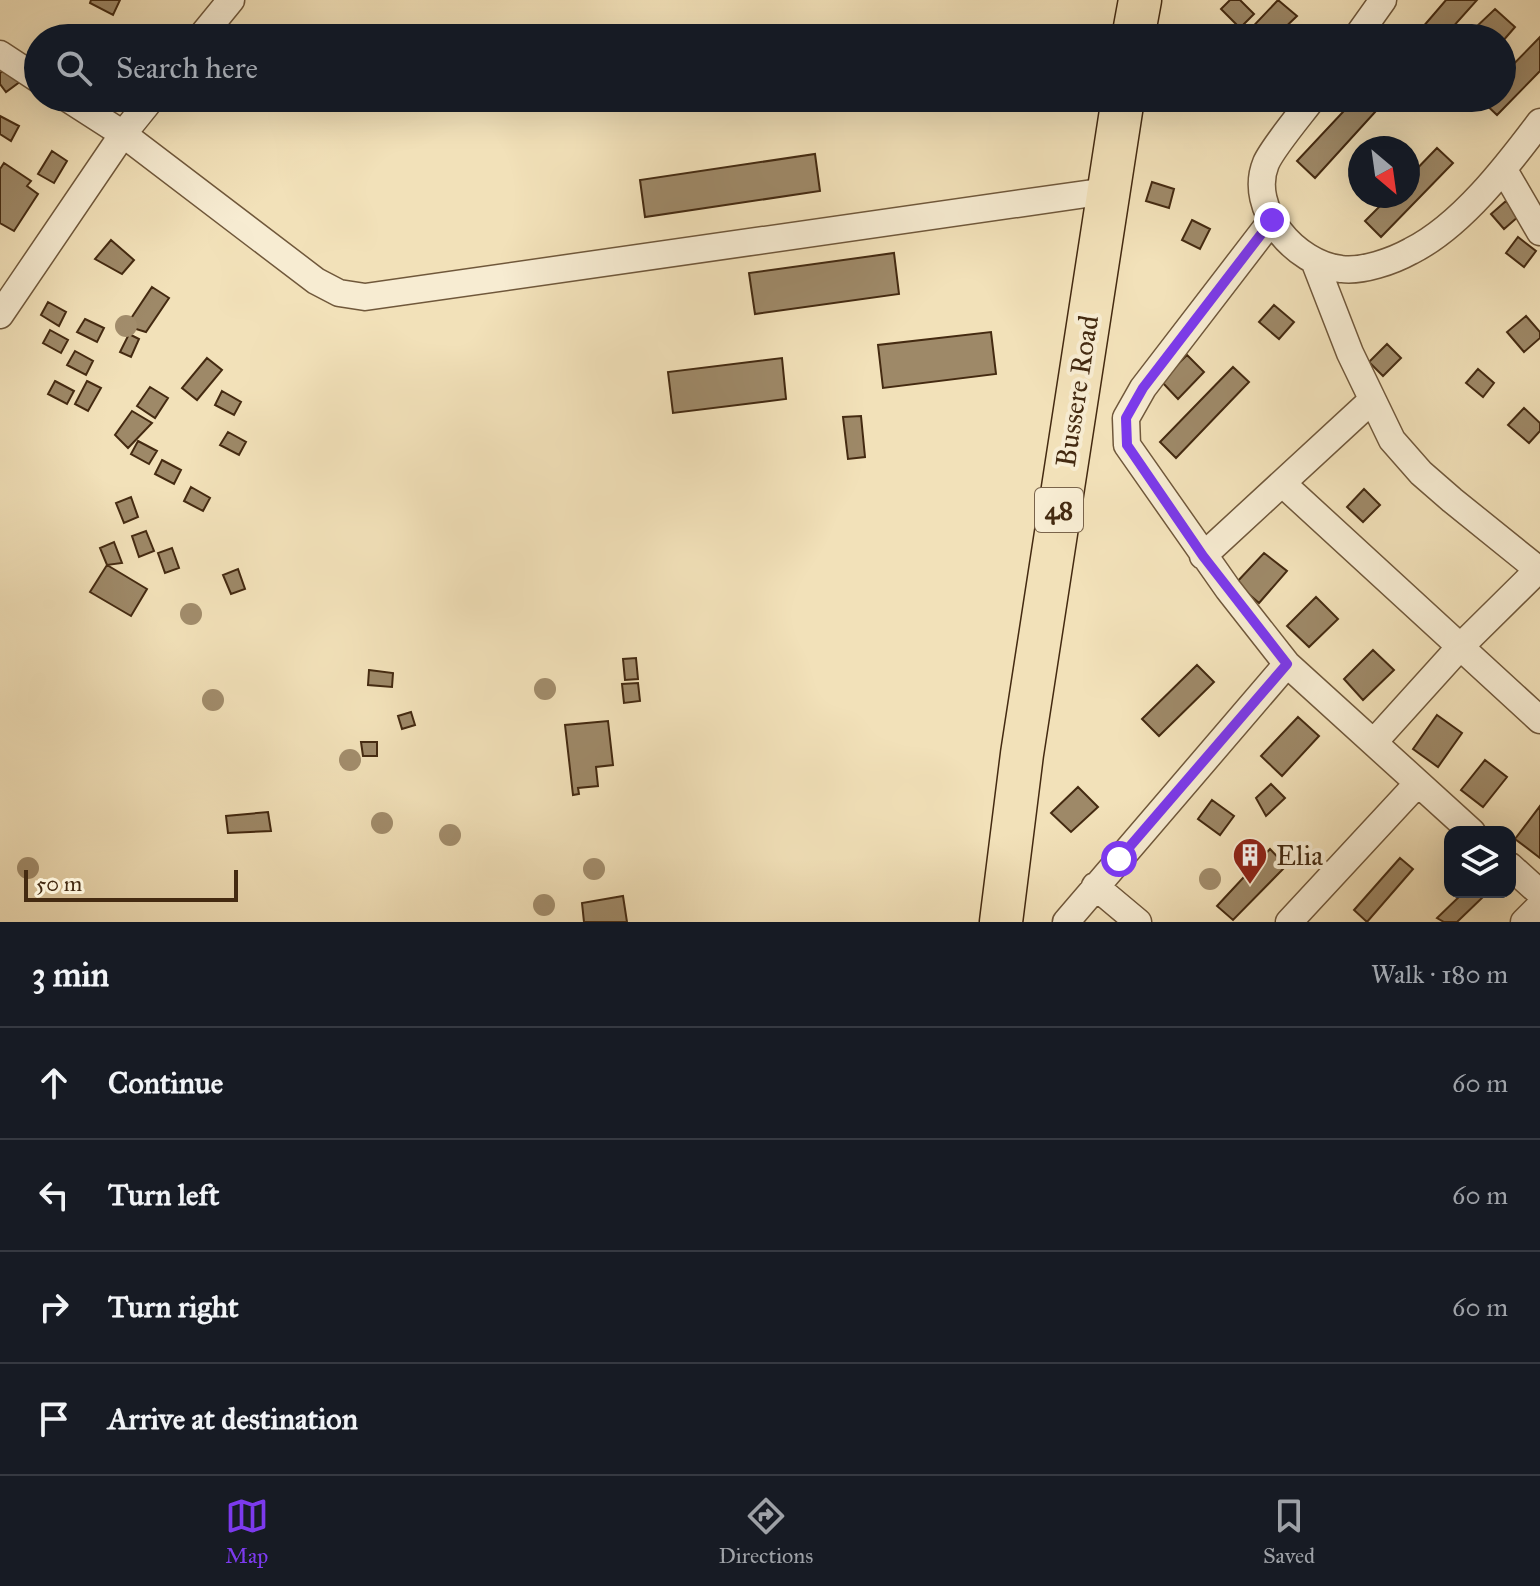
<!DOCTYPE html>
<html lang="en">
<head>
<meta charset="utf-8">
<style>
  :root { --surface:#171b24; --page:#20242c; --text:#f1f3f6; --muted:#9ea1a6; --line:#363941; --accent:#7c3aed }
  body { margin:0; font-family:"IM FELL Great Primer",serif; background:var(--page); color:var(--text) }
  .controls { position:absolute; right:24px; bottom:24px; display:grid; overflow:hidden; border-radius:16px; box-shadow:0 8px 32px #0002 }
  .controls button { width:72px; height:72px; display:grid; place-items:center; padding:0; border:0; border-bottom:2px solid var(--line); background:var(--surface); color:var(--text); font:40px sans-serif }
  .compass { position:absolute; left:1348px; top:136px; width:72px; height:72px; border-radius:50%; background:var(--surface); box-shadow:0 8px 32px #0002; rotate:151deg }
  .scale { position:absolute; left:24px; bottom:20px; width:214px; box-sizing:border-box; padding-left:8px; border:4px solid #442a11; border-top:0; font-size:22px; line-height:28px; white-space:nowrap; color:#442a11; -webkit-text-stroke:6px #f7ecd2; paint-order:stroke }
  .stop { position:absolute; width:24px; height:24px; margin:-18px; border:6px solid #7c3aed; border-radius:50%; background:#fff }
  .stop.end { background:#7c3aed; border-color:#fff; box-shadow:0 2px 8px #0008 }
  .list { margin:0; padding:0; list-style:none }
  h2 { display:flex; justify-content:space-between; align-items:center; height:104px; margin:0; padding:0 32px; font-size:34px }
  h2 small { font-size:26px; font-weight:400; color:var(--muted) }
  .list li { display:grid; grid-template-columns:52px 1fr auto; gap:24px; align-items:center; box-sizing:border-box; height:112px; padding:0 32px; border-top:2px solid var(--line) }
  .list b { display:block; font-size:30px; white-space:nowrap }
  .list em { font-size:26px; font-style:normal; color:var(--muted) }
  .icon { flex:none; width:44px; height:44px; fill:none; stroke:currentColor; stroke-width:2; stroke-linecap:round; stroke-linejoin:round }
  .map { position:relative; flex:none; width:1540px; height:922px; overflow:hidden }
  .search { position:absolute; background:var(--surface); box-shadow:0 8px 32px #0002; left:24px; right:24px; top:24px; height:88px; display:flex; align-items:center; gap:20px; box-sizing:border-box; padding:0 28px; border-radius:44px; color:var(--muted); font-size:30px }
  .sheet { height:552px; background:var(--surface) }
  nav { display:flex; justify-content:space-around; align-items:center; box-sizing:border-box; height:112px; border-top:2px solid var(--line); background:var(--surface); font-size:22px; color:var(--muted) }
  nav a { display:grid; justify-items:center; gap:4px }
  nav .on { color:var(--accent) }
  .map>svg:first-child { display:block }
</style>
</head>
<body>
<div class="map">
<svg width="1540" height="922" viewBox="0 0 1540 922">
  <rect width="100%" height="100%" fill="#f2e1b9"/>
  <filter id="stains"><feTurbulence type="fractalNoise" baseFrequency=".0025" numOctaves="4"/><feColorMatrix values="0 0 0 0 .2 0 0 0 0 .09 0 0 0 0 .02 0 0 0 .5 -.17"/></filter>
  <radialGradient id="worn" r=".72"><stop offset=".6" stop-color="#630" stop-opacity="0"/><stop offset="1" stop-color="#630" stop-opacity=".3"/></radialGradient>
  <path fill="#9e8968" stroke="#442a11" stroke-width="2" d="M91,0H120L113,15L90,3Z
    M1230,0H1240L1254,14L1240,28L1221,9Z
    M1278,0L1297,16L1274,38H1242Z
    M1446,0H1477L1443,38H1433L1422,28Z
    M1495,9L1515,27L1502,42V38H1483L1474,29Z
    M1540,37V71L1497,115L1480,99L1502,98V76Z
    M10,66L21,81L6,92L0,84V73Z
    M1356,98H1384L1386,100L1315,178L1297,161Z
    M0,116L19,126L11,141L0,134Z
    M1437,148L1453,163L1381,237L1365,221L1390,196H1408V178Z
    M52,151L67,161L54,183L38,174Z
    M815,154L820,191L645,217L640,180Z
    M4,163L31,181L27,186L38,194L14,231L0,223V169Z
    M1152,182L1174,189L1169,208L1146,201Z
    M1506,201L1519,216L1504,229L1491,214Z
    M1192,220L1210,229L1200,249L1182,240Z
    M1518,237L1536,251L1524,267L1506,253Z
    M111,240L134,260L122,274L95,259Z
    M894,253L899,294L755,314L749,273Z
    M152,287L169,298L146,332L126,326Z
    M48,302L66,312L59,326L41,315Z
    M1274,305L1294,322L1279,339L1259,322Z
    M1526,316L1540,332V338L1524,352L1507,332Z
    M85,319L104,328L97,342L77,332Z
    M50,330L68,340L61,353L43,343Z
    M991,332L996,374L883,388L878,345Z
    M129,334L139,339L131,357L120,352Z
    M1387,344L1401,358L1383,376L1369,362Z
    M75,351L93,361L86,375L67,365Z
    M1187,355L1204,372L1178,399L1161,381Z
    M207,358L222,370L197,400L182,388Z
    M782,358L786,399L673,413L668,372Z
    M1233,367L1249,382L1176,458L1160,442Z
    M1478,369L1494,383L1483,397L1466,383Z
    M55,381L74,391L67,404L48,394Z
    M87,381L101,388L88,411L75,404Z
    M150,387L168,398L155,418L137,406Z
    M222,391L241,402L234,415L215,405Z
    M1524,408L1540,423V431L1529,443L1508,425Z
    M132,411L152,423L128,448L115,435Z
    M861,416L865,457L848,459L843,417Z
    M228,432L246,442L239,455L220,445Z
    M138,441L157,451L149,464L131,454Z
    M162,460L181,470L174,484L155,474Z
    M191,487L210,498L203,511L184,501Z
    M1364,489L1380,505L1363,522L1347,507Z
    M131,497L138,517L124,523L116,503Z
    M146,531L154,551L139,557L132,536Z
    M114,542L122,563L107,565L100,548Z
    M172,548L179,568L165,573L158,553Z
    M1264,553L1287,571L1259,603L1236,583Z
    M107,565L147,589L131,616L90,592Z
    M238,569L245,589L231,594L223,575Z
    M1316,597L1338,619L1309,647L1287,626Z
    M1373,650L1394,670L1363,700L1344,679Z
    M636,658L638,679L625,680L623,659Z
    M1197,665L1214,682L1159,736L1142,719Z
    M369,670L393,673L392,687L368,685Z
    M638,683L640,701L624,703L622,684Z
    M411,712L415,725L402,729L398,716Z
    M1437,715L1462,733L1438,767L1413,749Z
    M1298,717L1319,736L1282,776L1261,756Z
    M608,721L613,765L596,767L598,786L578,788L579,794L573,795L565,725Z
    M361,742H377V756H363Z
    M1485,760L1507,777L1483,807L1461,790Z
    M1271,784L1285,798L1266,816L1256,798Z
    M1078,787L1098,807L1071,832L1051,813Z
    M1212,800L1234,816L1220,835L1198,819Z
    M1540,806V858L1515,839Z
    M268,812L271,831L228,833L226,816Z
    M1270,849L1286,866L1233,920L1217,906Z
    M1400,858L1413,869L1367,922L1354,910Z
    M1464,892H1480L1484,896L1457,922H1444L1437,918Z
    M623,896L627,922H584L582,903Z"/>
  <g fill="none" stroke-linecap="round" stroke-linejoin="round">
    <g stroke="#70583b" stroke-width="29">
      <path id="street" d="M200,38L231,0
        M1356,38L1383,0
        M0,54L38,79
        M67,98L123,134L316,281L339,293L365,297L1107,191
        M1313,98C1301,114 1273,147 1266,163C1247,209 1296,264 1341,269C1362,272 1393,261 1411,251C1461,226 1507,166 1540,122
        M1504,170L1540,232
        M1272,220L1143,388L1126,418L1127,445L1228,589L1287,664L1472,832
        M1315,263L1350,353L1392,440L1421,473L1452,500L1540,571
        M0,315L123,134L152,98
        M1283,484L1540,720
        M1203,556L1371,401
        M1374,742L1459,648L1540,568
        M1510,866L1540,893
        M1095,886L1138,922
        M1066,922L1287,664
        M1289,922L1418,783
        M1524,922L1540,906"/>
    </g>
    <g stroke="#442a11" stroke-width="45">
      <path id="primary" d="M1133,38L1140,0
        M1001,922L1022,754L1123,98"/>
    </g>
    <use href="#street" stroke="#f7ecd2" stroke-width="26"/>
    <use href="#primary" stroke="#f2e1b9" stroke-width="42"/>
  </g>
  <g fill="#a28d6c">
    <circle cx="126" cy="326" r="11"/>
    <circle cx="191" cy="614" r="11"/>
    <circle cx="545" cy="689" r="11"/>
    <circle cx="213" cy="700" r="11"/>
    <circle cx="350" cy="760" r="11"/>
    <circle cx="382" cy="823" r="11"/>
    <circle cx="450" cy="835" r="11"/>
    <circle cx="28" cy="868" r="11"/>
    <circle cx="594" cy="869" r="11"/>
    <circle cx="1210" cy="879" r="11"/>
    <circle cx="544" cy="905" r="11"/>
  </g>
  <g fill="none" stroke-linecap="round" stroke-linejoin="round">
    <path stroke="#7c3aed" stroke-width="10" d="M1119,859L1287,664L1203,556L1127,445L1126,418L1143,388L1272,220"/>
  </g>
  <defs>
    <g id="building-pin" transform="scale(1.8)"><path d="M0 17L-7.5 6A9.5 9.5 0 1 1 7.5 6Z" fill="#8f2418" stroke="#f7ecd2"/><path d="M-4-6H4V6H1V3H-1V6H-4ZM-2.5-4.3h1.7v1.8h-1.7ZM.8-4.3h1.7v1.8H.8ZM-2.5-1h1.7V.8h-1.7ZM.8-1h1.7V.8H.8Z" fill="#fff"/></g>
  </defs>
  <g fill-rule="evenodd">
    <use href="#building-pin" x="1250" y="855"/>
  </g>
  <g text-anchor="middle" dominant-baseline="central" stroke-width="8" stroke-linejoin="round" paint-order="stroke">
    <rect fill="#f7ecd2" stroke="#7a644b" stroke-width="2" x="1035" y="488" width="48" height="44" rx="6"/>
    <g font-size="26" font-weight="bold" fill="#442a11">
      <text x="1059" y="510">48</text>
    </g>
    <g font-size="28" fill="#442a11" stroke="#f7ecd2">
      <text transform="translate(1077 391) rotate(-81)">Bussere Road</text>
    </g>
    <g font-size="28" fill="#442a11" stroke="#f7ecd2" text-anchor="start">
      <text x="1276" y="855">Elia</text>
    </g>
  </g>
  <rect width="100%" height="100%" filter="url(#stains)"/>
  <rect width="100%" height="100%" fill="url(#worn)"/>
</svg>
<div class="controls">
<button><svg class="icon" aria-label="layers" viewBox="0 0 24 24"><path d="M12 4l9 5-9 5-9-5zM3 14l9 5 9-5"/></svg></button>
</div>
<svg class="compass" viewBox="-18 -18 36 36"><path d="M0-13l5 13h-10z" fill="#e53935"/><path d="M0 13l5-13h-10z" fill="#9ea1a6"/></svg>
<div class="scale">50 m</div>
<div class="stop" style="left:1119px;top:859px"></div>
<div class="stop end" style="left:1272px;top:220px"></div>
<div class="search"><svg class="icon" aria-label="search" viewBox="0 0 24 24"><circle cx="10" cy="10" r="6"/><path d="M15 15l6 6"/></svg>Search here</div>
</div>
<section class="sheet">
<h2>3 min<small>Walk · 180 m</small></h2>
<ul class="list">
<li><svg class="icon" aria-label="ahead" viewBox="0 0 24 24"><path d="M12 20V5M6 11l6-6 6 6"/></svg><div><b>Continue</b></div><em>60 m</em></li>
<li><svg class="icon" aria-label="left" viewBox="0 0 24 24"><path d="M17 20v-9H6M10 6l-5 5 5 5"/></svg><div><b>Turn left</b></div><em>60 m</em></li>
<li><svg class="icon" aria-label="right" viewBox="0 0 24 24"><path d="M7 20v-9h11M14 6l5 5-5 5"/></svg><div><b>Turn right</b></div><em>60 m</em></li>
<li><svg class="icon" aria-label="arrive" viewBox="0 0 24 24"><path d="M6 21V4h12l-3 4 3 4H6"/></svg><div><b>Arrive at destination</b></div></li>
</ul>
</section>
<nav>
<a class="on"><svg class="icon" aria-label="map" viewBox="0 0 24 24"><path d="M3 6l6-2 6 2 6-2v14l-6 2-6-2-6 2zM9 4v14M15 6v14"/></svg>Map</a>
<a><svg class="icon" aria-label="directions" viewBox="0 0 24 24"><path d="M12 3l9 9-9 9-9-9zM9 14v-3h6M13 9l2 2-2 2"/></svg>Directions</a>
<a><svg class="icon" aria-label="saved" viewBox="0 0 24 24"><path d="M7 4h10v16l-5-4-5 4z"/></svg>Saved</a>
</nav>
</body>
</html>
